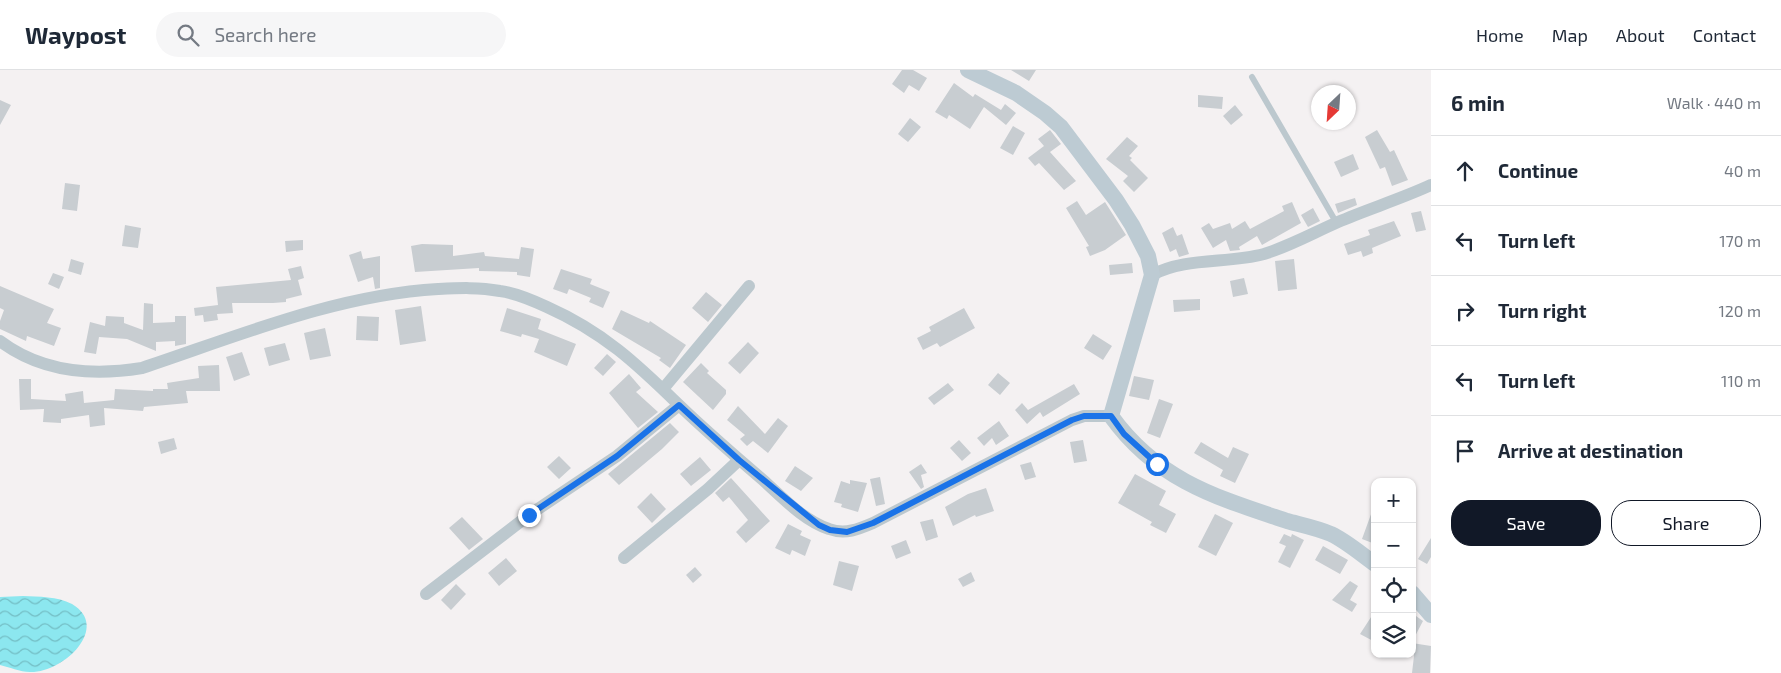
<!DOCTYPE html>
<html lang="en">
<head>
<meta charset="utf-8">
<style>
  :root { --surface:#fff; --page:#f6f6f7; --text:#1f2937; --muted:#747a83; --line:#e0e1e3; --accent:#111827 }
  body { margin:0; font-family:"Exo 2",sans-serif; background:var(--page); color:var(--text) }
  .controls { position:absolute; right:15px; bottom:15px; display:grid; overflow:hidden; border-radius:10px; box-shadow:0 1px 4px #0004 }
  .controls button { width:45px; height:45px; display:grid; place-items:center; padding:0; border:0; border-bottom:1px solid var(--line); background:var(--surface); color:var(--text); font:25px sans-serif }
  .compass { position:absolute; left:1311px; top:15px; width:45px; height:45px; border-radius:50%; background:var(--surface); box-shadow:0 1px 4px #0004; rotate:205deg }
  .stop { position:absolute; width:15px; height:15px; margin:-11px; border:4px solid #1a73e8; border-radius:50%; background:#fff }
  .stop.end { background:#1a73e8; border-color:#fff; box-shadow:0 1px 5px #0008 }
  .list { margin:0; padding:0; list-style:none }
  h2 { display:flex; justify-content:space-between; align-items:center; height:65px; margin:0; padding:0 20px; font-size:21px }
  h2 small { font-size:16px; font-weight:400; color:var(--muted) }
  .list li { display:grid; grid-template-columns:32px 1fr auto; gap:15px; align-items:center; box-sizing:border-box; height:70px; padding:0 20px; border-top:1px solid var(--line) }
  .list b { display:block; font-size:19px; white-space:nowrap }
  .list em { font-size:16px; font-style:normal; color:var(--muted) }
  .actions { display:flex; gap:10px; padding:15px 20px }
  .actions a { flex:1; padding:11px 0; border:1px solid var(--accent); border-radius:20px; text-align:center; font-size:18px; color:var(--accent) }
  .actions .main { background:var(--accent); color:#fff }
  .icon { flex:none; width:28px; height:28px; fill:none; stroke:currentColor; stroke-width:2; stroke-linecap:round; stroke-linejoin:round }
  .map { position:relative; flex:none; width:1431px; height:603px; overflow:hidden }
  header { display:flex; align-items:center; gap:30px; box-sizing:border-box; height:70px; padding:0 25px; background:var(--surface); border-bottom:1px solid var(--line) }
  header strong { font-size:24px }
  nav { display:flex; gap:28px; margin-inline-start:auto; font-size:18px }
  .search { width:350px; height:45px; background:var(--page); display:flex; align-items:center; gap:12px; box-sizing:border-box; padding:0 18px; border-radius:28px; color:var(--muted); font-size:19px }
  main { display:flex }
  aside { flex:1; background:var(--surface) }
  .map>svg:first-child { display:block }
</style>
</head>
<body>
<header>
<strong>Waypost</strong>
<div class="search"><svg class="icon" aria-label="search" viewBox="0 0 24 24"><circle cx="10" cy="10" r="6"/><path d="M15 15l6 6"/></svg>Search here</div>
<nav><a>Home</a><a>Map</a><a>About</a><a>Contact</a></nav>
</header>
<main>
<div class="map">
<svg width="1431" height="603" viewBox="0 0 1431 603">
  <defs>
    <pattern id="water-waves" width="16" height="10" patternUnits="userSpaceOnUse" patternTransform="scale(1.25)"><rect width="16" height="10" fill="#8ce7ef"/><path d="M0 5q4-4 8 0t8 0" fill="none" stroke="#74bec5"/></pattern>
  </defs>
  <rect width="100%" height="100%" fill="#f4f1f2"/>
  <path fill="url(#water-waves)" d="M23,526C39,527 57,526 72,534C111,557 64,603 30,602C20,602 9,597 0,595V527Z"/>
  <path fill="#c8cdd1" d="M902,0H913L927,8L919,21L909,15L904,23L892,14Z
    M1011,0H1036L1029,11Z
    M954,13L973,27L975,24L1001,40L1005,34L1016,43L1006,55L984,37L970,59L949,45L947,49L935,42Z
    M1198,25L1223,27L1222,39L1198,37Z
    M0,30L11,35L0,55Z
    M1235,35L1243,45L1231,55L1223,46Z
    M910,48L921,57L908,72L898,64Z
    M1013,56L1025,63L1013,85L1000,78Z
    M1050,60L1061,74L1050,82L1076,111L1064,120L1039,93L1035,96L1028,88L1044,76L1038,69Z
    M1377,60L1390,82L1394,80L1408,110L1392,116L1385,97L1380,99L1365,67Z
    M1127,67L1138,76L1129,86L1132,88L1130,90L1148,108L1134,122L1123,111L1128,106L1106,89Z
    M1353,84L1359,99L1341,107L1334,92Z
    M65,113L80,115L77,141L62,139Z
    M1355,128L1357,135L1338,143L1335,134Z
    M1077,131L1086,145L1105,132L1126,165L1105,180L1090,186L1086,177L1089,176L1066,138Z
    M1292,132L1301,153L1262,175L1257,166L1239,177L1240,180L1230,181L1226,170L1213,178L1201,158L1209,153L1213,159L1230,153L1232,159L1245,151L1250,159L1284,141L1282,136Z
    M1313,138L1320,151L1308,157L1301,145Z
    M1421,141L1426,160L1416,162L1411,143Z
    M1394,151L1401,166L1372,178L1373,183L1363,187L1361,181L1348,185L1344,174L1370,165L1368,160Z
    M125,155L141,158L138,178L122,176Z
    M1173,157L1177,166L1182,164L1189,184L1179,187L1176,179L1170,182L1162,163Z
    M303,170V180L286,182L285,171Z
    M422,174L453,175V186L484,182L485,186L519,189L521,177L534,179L530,207L517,205V202L479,201V198L415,202L411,176Z
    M361,181L363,189L380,186V218L375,219L373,207L358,212L349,185Z
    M71,189L84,193L81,205L68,201Z
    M1294,189L1297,219L1278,221L1275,191Z
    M1132,193L1133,203L1110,205L1109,195Z
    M301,196L304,208L298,210L302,225L286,229V232L273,233H232L233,243L217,244L218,250L204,252L203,245L195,246L194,238L218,235L216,217L291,210L288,199Z
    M561,199L592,209L590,214L610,222L603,238L589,232L591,228L569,219L567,224L553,219Z
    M53,203L64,207L59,219L48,214Z
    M1244,208L1248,224L1233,227L1230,211Z
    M0,216L54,239L47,253L61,258L54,276L27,266L26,271L0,259V251L4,240L0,238Z
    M706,222L722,235L708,252L692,238Z
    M1200,229V240L1174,242L1173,230Z
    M144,233L153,234V253L175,252V246H186V274L175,276V271L156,272V281L127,269L99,267L96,284L84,282L90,252L105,256L106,246L124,247V253L143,260Z
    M421,236L426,271L400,275L395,240Z
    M507,238L541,249L538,259L576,274L567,296L534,282L539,269L522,264L521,267L500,261Z
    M964,238L975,258L940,277L937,273L923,280L917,268L931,261L929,257Z
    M621,240L649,253L650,251L686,275L670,298L659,290L661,288L612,259Z
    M357,246L379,247L378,271L356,270Z
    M325,258L331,286L310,290L304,263Z
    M1093,264L1112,276L1103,290L1084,278Z
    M748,272L759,283L740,304L728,293Z
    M285,273L290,290L269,296L264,278Z
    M242,282L250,305L234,311L226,287Z
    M607,284L616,292L603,306L594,298Z
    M701,293L709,301L707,303L726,320V324L713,340L683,312Z
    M219,295L220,321H186L188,333L144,337L143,341L104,338L105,355L90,357L89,345L61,349V353L43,352L44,339L20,340L19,309H31V329L66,331L65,324L83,321L84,333L114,330L115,319L153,321V319H168L167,313L199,308L198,296Z
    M998,303L1010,313L1000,325L988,315Z
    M629,304L641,318L636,322L658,342L638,358L609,323Z
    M1134,306L1154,310L1149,330L1129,326Z
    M948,313L954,320L934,335L928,328Z
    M1074,314L1080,324L1043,347L1040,342L1027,354L1015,340L1022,333L1028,340Z
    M1159,329L1173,334L1160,368L1147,363Z
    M738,336L765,364L778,348L788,356L768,383L753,371L747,376L740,369L745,365L727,350Z
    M999,351L1009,366L996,375L992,368L984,376L977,368Z
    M670,353L679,362L662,379L619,415L608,404Z
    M174,368L177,379L161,384L158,372Z
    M959,370L971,383L962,391L950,378Z
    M1083,370L1087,391L1074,393L1070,372Z
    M1201,372L1228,388L1233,377L1249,384L1235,413L1220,406L1223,400L1194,383Z
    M559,386L571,398L559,409L547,397Z
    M700,387L711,400L691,416L680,404Z
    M1031,392L1036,407L1025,410L1020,395Z
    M921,394L927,403L921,405L924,417L921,419L909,402Z
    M795,396L813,408L801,421L785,411Z
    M1135,404L1166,421L1159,435L1176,444L1166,463L1150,455L1152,452L1118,433Z
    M880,407L885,434L876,436L870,409Z
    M731,408L770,451L746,473L736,462L748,450L729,427L723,432L715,423Z
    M850,410L867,413L858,442L841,437L842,434L834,432L841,411L850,414Z
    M986,418L994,441L976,447L975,445L953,456L945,437L968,424Z
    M651,423L666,439L652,453L637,437Z
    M1374,436H1375V474L1362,469Z
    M1215,444L1233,453L1216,486L1198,477Z
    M462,447L483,469L469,480L449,458Z
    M933,449L938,467L926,471L920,452Z
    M788,454L802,461L800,465L811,470L805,486L792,480L790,485L775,478Z
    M1284,464L1291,467L1292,464L1304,470L1290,498L1278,492L1286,476L1279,473Z
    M1431,468V487L1427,494L1418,489Z
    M906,470L911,483L896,489L891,476Z
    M1323,476L1348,490L1340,504L1315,490Z
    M506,488L517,501L499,516L488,503Z
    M839,491L859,496L852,521L833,515Z
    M695,497L702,505L693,513L686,505Z
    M971,502L975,511L963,517L958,509Z
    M1350,511L1358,516L1350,530L1357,534L1352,542L1332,530Z
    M456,514L466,524L451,540L441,530Z
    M1375,541V572L1360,564Z
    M1416,546L1423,551L1412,572V553Z
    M1412,573L1431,576L1430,603H1412L1414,586Z"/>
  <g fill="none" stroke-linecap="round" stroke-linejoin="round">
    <path stroke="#bcc8ce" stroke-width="6" d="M1252,7L1336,152"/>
    <path stroke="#bcc8ce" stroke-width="12" d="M1152,205C1186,187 1227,194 1264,184C1290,176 1313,163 1338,152C1368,139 1401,129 1431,115
      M0,271C41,302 93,306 142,298C238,266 336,225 438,219C459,218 479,217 500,221C516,223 532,230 547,237C603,262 636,293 679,335C706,361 735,386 763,410C782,427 804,451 829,459C845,465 859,459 873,453L1072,350L1084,346H1111
      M663,319L749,216
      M624,488L708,419L739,390
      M426,524L529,445L617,386L679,335"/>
    <path stroke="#bdcbd3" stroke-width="16" d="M968,0L1016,23L1045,43L1061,57L1116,130L1132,155L1148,186L1152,205L1111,346C1157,410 1215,427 1287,451C1302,455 1317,458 1331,464C1346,471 1361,484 1375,494
      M1412,523L1431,545"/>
  </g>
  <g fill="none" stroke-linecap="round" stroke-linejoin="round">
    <path stroke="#1a73e8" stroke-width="6" d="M529,445L617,386L679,335L739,390L819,455L830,460L847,462L873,453L1072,350L1084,346H1111L1124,364L1157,394"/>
  </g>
</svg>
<div class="controls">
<button>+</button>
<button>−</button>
<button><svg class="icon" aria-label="locate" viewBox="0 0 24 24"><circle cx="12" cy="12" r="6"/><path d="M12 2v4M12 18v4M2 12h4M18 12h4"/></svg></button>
<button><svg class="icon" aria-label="layers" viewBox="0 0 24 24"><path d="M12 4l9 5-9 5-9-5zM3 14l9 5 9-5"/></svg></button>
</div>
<svg class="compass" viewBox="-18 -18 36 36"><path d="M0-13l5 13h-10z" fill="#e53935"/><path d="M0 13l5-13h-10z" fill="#747a83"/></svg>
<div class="stop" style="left:1157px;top:394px"></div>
<div class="stop end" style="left:529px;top:445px"></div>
</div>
<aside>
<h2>6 min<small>Walk · 440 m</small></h2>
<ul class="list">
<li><svg class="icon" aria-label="ahead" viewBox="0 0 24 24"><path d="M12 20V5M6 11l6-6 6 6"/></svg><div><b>Continue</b></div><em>40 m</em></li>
<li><svg class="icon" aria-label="left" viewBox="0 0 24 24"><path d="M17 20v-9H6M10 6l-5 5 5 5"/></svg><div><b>Turn left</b></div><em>170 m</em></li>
<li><svg class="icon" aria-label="right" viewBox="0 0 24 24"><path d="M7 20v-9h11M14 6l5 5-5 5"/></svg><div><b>Turn right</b></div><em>120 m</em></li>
<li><svg class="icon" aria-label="left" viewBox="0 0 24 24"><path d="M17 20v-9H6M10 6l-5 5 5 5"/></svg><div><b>Turn left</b></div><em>110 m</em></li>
<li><svg class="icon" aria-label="arrive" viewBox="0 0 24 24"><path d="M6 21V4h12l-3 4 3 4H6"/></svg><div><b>Arrive at destination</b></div></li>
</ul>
<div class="actions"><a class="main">Save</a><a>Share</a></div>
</aside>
</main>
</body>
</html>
